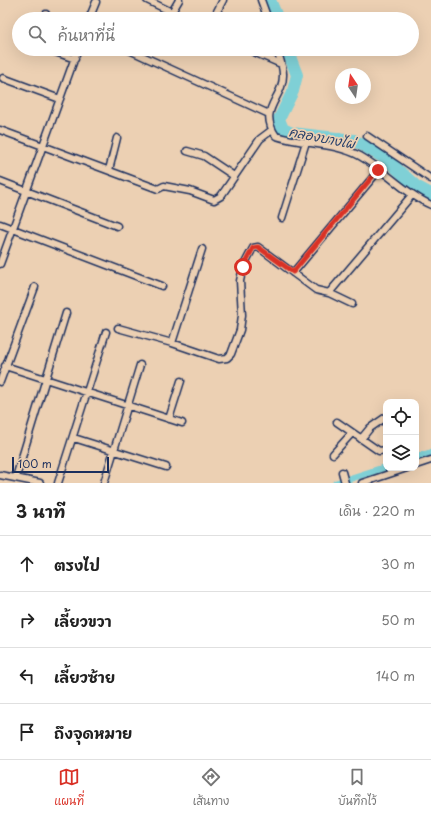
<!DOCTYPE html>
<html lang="th">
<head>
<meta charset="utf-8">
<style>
  :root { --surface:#fff; --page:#f2f2f2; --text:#222; --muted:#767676; --line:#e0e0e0; --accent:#d93025 }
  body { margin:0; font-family:"Playpen Sans","Playpen Sans Thai",sans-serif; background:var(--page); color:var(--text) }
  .controls { position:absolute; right:12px; bottom:12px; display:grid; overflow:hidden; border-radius:8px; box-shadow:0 4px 16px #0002 }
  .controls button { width:36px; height:36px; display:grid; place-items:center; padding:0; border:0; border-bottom:1px solid var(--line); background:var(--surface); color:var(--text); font:20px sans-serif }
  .compass { position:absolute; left:335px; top:68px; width:36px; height:36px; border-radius:50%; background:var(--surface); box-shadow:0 4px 16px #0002; rotate:347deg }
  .scale { position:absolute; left:12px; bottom:10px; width:97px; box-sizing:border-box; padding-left:4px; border:2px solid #1b2f5e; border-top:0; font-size:11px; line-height:14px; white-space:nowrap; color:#1b2f5e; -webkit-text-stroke:3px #ecd0b3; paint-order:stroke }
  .stop { position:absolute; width:12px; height:12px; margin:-9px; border:3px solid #d93025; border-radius:50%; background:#fff }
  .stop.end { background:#d93025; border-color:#fff; box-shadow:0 1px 4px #0008 }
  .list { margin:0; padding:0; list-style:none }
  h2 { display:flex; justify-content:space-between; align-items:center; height:52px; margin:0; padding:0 16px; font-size:17px }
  h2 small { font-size:13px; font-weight:400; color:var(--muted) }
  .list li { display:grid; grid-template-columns:26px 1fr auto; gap:12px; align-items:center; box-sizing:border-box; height:56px; padding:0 16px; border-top:1px solid var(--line) }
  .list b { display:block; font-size:15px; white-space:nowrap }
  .list em { font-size:13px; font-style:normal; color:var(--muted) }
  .icon { flex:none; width:22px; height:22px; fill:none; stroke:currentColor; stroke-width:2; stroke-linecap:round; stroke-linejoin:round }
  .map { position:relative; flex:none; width:431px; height:483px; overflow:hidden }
  .search { position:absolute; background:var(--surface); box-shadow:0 4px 16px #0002; left:12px; right:12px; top:12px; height:44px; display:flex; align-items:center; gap:10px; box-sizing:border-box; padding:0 14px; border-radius:22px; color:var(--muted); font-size:15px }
  .sheet { height:276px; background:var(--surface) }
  nav { display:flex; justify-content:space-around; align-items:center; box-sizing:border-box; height:56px; border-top:1px solid var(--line); background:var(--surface); font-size:11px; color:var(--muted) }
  nav a { display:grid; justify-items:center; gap:2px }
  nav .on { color:var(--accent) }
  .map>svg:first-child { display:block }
</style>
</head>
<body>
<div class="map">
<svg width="431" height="483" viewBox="0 0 431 483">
  <rect width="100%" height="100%" fill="#ecd0b3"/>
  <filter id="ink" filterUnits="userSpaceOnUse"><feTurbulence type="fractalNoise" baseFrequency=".025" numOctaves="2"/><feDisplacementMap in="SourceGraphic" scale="8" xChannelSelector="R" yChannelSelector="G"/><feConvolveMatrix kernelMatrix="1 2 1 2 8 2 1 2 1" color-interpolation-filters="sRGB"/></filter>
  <g filter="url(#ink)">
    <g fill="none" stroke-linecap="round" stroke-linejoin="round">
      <path stroke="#7fd0d6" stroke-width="7" d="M416,457L431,453
        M336,483L386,467"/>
      <path stroke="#7fd0d6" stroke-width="12" d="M270,0L278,19
        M287,49L297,75L293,91L279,119L283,129L292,133L354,140L386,159L416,186L431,194"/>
      <g stroke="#1b2f5e" stroke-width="9">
        <path id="minor" d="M147,0L186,19
          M261,0L268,19
          M172,12L179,0
          M44,19L46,14
          M89,19L96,2
          M213,19L223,0
          M47,49L75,59
          M127,49L269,114
          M247,49L281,64
          M277,49C279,57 283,66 283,74C284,99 257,108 276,136C304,145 334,142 360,156C385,170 404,193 431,205
          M3,78L60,99
          M0,130L158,189L164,186L190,191L214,200L221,196L260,139L272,130
          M367,136L431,179
          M187,151L204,156L234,176
          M109,170L117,138
          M0,181L117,226
          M282,218L306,142
          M0,224L162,286
          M0,264L78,49
          M293,273L379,170
          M329,293L412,195
          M118,328L172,343L219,359L227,358L231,354L240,330L242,315L240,281L243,267L253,248L258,247L316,290L329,293L352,304
          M172,343L202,249
          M5,366L182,423
          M0,382L35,287
          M169,419L181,381
          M337,422L379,451L386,450
          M74,438L166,467
          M361,439L370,428L386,417
          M333,454L352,433
          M416,465L431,460
          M342,472L345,483
          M0,475L40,483
          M16,477L66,313
          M58,483L106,332
          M104,483L140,365
          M362,483L407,468"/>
      </g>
      <use href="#minor" stroke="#ecd0b3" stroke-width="6"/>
    </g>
  </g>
  <g fill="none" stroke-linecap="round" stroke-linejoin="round" filter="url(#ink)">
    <path stroke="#d93025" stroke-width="5" d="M243,267L253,248L258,247L293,272L378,170"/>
  </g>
  <g text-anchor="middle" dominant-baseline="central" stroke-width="3.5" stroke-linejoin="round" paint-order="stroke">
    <g font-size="13" font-style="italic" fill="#253f6a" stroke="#ecd0b3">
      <text transform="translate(322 137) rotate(11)">คลองบางไผ่</text>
    </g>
  </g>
</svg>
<div class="controls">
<button><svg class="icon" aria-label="locate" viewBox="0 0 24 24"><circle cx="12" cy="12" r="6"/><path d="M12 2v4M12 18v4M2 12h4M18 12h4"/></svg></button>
<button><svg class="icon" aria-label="layers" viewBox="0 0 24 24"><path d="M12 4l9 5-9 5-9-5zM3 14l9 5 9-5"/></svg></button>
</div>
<svg class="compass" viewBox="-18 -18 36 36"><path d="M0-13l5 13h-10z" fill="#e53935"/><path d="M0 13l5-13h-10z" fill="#767676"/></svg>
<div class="scale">100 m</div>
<div class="stop" style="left:243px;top:267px"></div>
<div class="stop end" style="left:378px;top:170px"></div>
<div class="search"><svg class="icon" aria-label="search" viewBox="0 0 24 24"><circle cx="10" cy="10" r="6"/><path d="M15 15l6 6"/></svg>ค้นหาที่นี่</div>
</div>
<section class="sheet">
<h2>3 นาที<small>เดิน · 220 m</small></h2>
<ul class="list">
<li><svg class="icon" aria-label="ahead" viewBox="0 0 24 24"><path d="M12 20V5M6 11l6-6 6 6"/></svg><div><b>ตรงไป</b></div><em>30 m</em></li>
<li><svg class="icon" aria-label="right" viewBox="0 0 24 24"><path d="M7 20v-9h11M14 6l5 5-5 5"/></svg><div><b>เลี้ยวขวา</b></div><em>50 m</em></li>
<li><svg class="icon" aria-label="left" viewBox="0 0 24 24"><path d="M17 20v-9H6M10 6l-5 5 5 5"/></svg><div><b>เลี้ยวซ้าย</b></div><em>140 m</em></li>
<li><svg class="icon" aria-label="arrive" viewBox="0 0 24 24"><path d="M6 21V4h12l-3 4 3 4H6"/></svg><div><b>ถึงจุดหมาย</b></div></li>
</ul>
</section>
<nav>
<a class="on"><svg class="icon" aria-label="map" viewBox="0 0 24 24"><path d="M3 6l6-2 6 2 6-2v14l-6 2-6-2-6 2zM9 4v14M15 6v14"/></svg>แผนที่</a>
<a><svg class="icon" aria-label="directions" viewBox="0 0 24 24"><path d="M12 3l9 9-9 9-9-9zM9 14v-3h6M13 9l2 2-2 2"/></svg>เส้นทาง</a>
<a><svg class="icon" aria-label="saved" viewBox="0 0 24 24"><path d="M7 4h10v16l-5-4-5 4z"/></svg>บันทึกไว้</a>
</nav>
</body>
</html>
